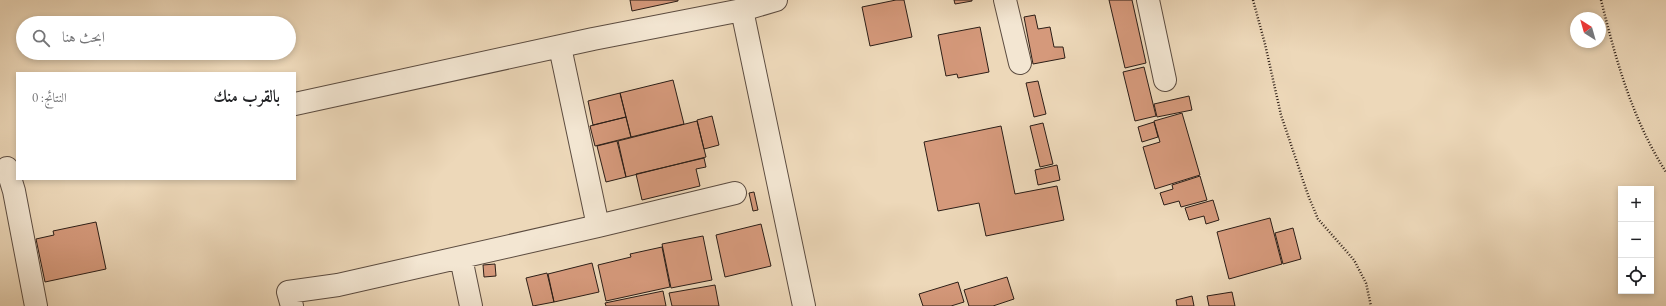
<!DOCTYPE html>
<html lang="ar">
<head>
<meta charset="utf-8">
<style>
  :root { --surface:#fff; --page:#f2f2f2; --text:#202124; --muted:#757577; --line:#e0e0e0 }
  body { margin:0; font-family:"EB Garamond",Amiri,serif; background:var(--page); color:var(--text); direction:rtl }
  .controls { position:absolute; right:12px; bottom:12px; display:grid; overflow:hidden; border-radius:0px; box-shadow:0 2px 6px #0003 }
  .controls button { width:36px; height:36px; display:grid; place-items:center; padding:0; border:0; border-bottom:1px solid var(--line); background:var(--surface); color:var(--text); font:20px sans-serif }
  .compass { position:absolute; left:1570px; top:12px; width:36px; height:36px; border-radius:50%; background:var(--surface); box-shadow:0 2px 6px #0003; rotate:323deg }
  .list { margin:0; padding:0; list-style:none }
  h2 { display:flex; justify-content:space-between; align-items:center; height:52px; margin:0; padding:0 16px; font-size:17px }
  h2 small { font-size:13px; font-weight:400; color:var(--muted) }
  .icon { flex:none; width:22px; height:22px; fill:none; stroke:currentColor; stroke-width:2; stroke-linecap:round; stroke-linejoin:round }
  .map { position:relative; flex:none; width:1666px; height:306px; overflow:hidden; direction:ltr }
  .search { position:absolute; background:var(--surface); box-shadow:0 2px 6px #0003; left:16px; top:16px; width:280px; height:44px; display:flex; align-items:center; gap:10px; box-sizing:border-box; padding:0 14px; border-radius:22px; color:var(--muted); font-size:15px }
  .panel { position:absolute; background:var(--surface); box-shadow:0 2px 6px #0003; left:16px; top:72px; width:280px; height:108px; border-radius:0px; direction:rtl }
  .map>svg:first-child { display:block }
</style>
</head>
<body>
<div class="map">
<svg width="1666" height="306" viewBox="0 0 1666 306">
  <rect width="100%" height="100%" fill="#edd8b9"/>
  <filter id="stains"><feTurbulence type="fractalNoise" baseFrequency=".005" numOctaves="4"/><feColorMatrix values="0 0 0 0 .2 0 0 0 0 .09 0 0 0 0 .02 0 0 0 .5 -.17"/></filter>
  <radialGradient id="worn" r=".72"><stop offset=".6" stop-color="#630" stop-opacity="0"/><stop offset="1" stop-color="#630" stop-opacity=".3"/></radialGradient>
  <path fill="#d5997b" stroke="#2c1e17" d="M630,0H678V1L632,11Z
    M896,0H904L912,37L870,46L862,7Z
    M954,0H972V1L955,4Z
    M1109,0H1132L1146,63L1125,68Z
    M1035,15L1038,29L1050,27L1054,47H1063L1065,58L1033,64L1024,17Z
    M980,27L989,72L958,78L957,74L946,76L938,35Z
    M1144,67L1156,116L1135,121L1123,72Z
    M673,80L684,124L631,137L620,93Z
    M1038,81L1046,114L1034,117L1026,83Z
    M620,93L626,117L593,125L588,101Z
    M1189,96L1192,110L1157,117L1154,104Z
    M1182,113L1200,175L1155,189L1143,147L1160,142L1154,121Z
    M712,116L719,145L704,149L697,120Z
    M626,117L631,137L595,146L590,126Z
    M697,121L706,157L626,177L618,141Z
    M1154,122L1158,137L1142,142L1138,127Z
    M1043,123L1053,164L1040,167L1030,126Z
    M1001,126L1015,194L1057,186L1064,220L986,236L979,203L938,211L924,142Z
    M617,141L626,177L606,182L597,146Z
    M704,158L706,167L696,169L700,186L642,200L636,174Z
    M1057,165L1060,180L1038,185L1035,170Z
    M1200,176L1207,200L1181,207L1179,201L1164,205L1160,193L1173,189L1172,185Z
    M754,192L758,210L753,211L749,193Z
    M1213,200L1219,220L1206,224L1204,216L1189,220L1185,208Z
    M1270,218L1282,264L1229,279L1217,232Z
    M96,222L106,269L45,282L36,239L54,235L53,231Z
    M761,224L771,266L725,277L716,235Z
    M1293,228L1301,259L1283,264L1275,233Z
    M703,236L712,280L671,288L662,244Z
    M662,247L670,287L606,301L598,265L631,257L630,254Z
    M592,263L599,292L554,302L548,274Z
    M495,264L496,276L484,277L483,265Z
    M547,273L554,302L533,306L526,278Z
    M1007,277L1014,299L993,306H969L964,290Z
    M958,282L964,302L951,306H923L919,294Z
    M715,285L719,306H672L669,293Z
    M663,291L666,306H606L605,303Z
    M1232,292L1235,306H1209L1207,296Z
    M1192,296L1194,306H1177L1176,300Z"/>
  <g fill="none" stroke-linecap="round" stroke-linejoin="round">
    <g stroke="#5c4c40" stroke-width="24">
      <path id="minor" d="M1005,0L1020,63
        M1148,0L1165,80
        M742,10L804,306
        M560,47L598,226
        M295,104L593,39L742,10L776,0
        M7,168L14,191L36,306
        M461,258L471,306
        M292,306L288,292L338,285L598,226L735,193"/>
    </g>
    <path stroke="#2c1e17" stroke-width="2.5" stroke-dasharray="1 2" stroke-linecap="butt" d="M1253,0L1265,44L1281,115L1308,195L1318,219L1354,260L1366,283L1371,306
      M1601,0C1616,60 1632,119 1666,172"/>
    <use href="#minor" stroke="#f3e6d2" stroke-width="22"/>
  </g>
  <rect width="100%" height="100%" filter="url(#stains)"/>
  <rect width="100%" height="100%" fill="url(#worn)"/>
</svg>
<div class="controls">
<button>+</button>
<button>−</button>
<button><svg class="icon" aria-label="locate" viewBox="0 0 24 24"><circle cx="12" cy="12" r="6"/><path d="M12 2v4M12 18v4M2 12h4M18 12h4"/></svg></button>
</div>
<svg class="compass" viewBox="-18 -18 36 36"><path d="M0-13l5 13h-10z" fill="#e53935"/><path d="M0 13l5-13h-10z" fill="#757577"/></svg>
<div class="search"><svg class="icon" aria-label="search" viewBox="0 0 24 24"><circle cx="10" cy="10" r="6"/><path d="M15 15l6 6"/></svg>ابحث هنا</div>
<section class="panel">
<h2>بالقرب منك<small>النتائج: 0</small></h2>
<ul class="list">
</ul>
</section>
</div>
</body>
</html>
